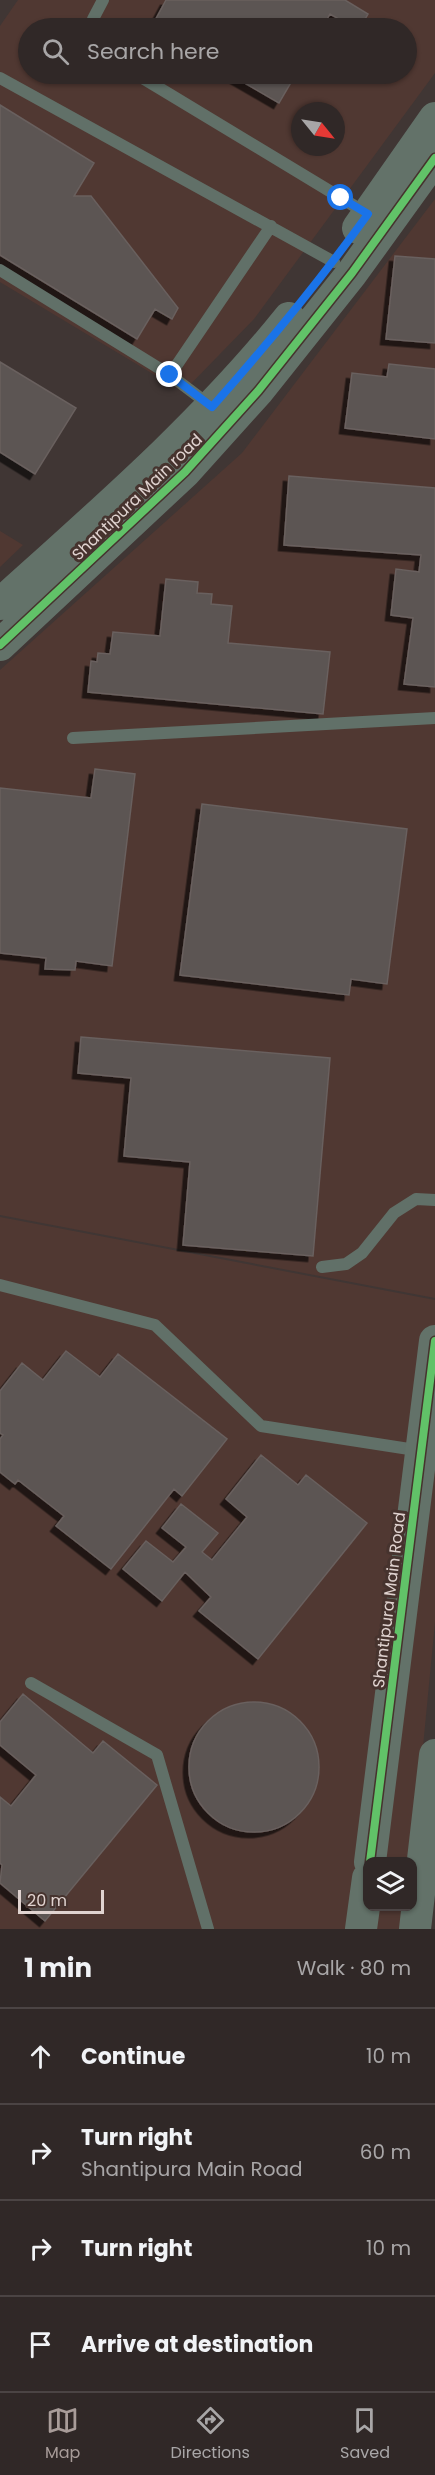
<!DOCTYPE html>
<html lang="en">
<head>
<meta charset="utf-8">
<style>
  :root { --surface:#302827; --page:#3c3433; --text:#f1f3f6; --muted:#a8a6a7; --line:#4b4444; --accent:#a89c99 }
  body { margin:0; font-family:Poppins,sans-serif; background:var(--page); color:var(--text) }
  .controls { position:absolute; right:18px; bottom:18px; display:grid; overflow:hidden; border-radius:12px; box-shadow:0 2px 4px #0004 }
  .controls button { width:54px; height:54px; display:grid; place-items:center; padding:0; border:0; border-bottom:2px solid var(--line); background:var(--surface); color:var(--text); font:30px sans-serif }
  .compass { position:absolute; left:291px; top:102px; width:54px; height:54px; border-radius:50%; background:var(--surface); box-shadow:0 2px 4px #0004; rotate:120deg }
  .scale { position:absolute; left:18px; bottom:15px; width:86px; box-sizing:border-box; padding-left:6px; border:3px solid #e0d3d0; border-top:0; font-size:16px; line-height:21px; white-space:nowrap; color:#e0d3d0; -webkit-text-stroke:4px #46332e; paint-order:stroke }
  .stop { position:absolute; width:18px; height:18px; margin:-14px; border:4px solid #1a73e8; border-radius:50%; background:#fff }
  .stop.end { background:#1a73e8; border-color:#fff; box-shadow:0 2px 6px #0008 }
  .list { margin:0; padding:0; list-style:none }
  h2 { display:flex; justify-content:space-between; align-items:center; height:78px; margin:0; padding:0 24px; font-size:26px }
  h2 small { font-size:20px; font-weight:400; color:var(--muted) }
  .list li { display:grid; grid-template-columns:39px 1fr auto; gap:18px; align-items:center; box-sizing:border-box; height:96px; padding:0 24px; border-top:2px solid var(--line) }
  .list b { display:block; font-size:22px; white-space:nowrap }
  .list p { margin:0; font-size:20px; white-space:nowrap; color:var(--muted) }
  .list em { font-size:20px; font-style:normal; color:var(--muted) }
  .icon { flex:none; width:33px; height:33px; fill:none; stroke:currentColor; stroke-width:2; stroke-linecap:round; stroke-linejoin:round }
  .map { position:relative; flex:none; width:435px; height:1929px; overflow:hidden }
  .search { position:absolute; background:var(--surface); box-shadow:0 2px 4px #0004; left:18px; right:18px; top:18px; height:66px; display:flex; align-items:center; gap:15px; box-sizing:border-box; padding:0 21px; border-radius:33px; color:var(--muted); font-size:22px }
  .sheet { height:462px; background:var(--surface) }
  nav { display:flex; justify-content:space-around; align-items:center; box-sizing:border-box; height:84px; border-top:2px solid var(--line); background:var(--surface); font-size:16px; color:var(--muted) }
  nav a { display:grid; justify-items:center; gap:3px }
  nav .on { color:var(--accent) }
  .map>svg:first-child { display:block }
</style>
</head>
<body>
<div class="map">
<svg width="435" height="1929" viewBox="0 0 435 1929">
  <defs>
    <filter id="shadow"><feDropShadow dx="-5.5" dy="5.5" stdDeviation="0" flood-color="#0009"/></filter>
  </defs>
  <rect width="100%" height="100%" fill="#403634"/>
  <path fill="#503832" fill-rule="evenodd" d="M18,0H435V73L254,319L183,392L0,282V26ZM28,28H406V74H28ZM300,111H336V147H300Z
    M435,199V1298L0,1215V670L242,453Z
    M0,531L23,545L0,567Z
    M0,1217L435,1300V1622L412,1861L368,1862V1906L407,1907L405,1929H0Z"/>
  <path fill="#5c5452" stroke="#69605e" stroke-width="1.5" filter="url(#shadow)" d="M166,0H345L368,14L360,28H355L330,14L322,28H151Z
    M229,74H296L279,103Z
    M0,105L94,163L74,196H91L178,308L172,319L155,309L137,339L0,255Z
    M395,256L435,259V343L386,339Z
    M0,362L76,408L35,474L0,452Z
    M389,364L435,369V439L345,428L352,373L387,377Z
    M289,476L435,488V687L404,684L413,618L391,615L396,569L419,572L421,555L284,545Z
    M166,579L198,582L197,593L212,594L211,604L232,606L228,643L330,652L323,714L88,692L91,661L97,662L98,653L110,654L113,632L160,636Z
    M95,769L135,774L112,966L76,961L75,970L45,969L46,958L0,953V788L91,798Z
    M202,804L407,829L387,984L351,979L349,995L180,975Z
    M81,1037L330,1058L313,1256L183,1245L190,1162L124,1156L131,1078L78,1073Z
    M66,1351L100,1377L118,1354L227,1439L182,1496L174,1489L111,1569L56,1526L64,1516L18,1480L15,1484L0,1472V1439L3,1435L0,1433V1391L22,1363L43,1380Z
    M261,1455L298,1485L306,1475L367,1523L258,1659L199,1611L211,1597L185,1572L162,1601L123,1569L146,1541L173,1562L186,1547L162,1528L181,1504L218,1533L202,1552L212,1560L247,1517L226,1499Z
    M23,1694L93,1753L103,1741L157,1785L45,1921L0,1883L2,1865L0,1863V1797L11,1806L36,1775L0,1745V1722Z
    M189 1767a65 65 0 1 1 130 0a65 65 0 1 1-130 0Z"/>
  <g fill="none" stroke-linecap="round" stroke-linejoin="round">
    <path stroke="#617068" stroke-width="12" d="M97,28L93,19L103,0
      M136,74L366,213
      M0,78L334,262
      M0,270L170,375L211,406
      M170,375L271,226
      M73,738L435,718
      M322,1267L346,1264L362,1253L394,1213L416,1199L435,1200
      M0,1285L155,1325L261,1426L422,1451
      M31,1683L157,1755L208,1929"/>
    <path stroke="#637269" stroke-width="32" d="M358,228L435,118
      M0,604C101,513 204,424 289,318
      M0,645L185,472L258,391L352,273L435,158
      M370,1862L435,1341
      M361,1929L368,1878
      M415,1929L435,1755"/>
    <g stroke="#46332e" stroke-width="11">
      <path id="cycleway" d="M0,645L185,472L258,391L352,273L435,158
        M370,1862L435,1341"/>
    </g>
    <use href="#cycleway" stroke="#61c268" stroke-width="8"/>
  </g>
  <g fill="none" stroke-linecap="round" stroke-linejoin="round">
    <path stroke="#1a73e8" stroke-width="8" d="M170,375L212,407C267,345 319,282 368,214L341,198"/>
  </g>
  <g text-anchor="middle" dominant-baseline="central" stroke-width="6" stroke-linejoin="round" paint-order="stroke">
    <g font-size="16" fill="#e0d3d0" stroke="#46332e">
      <text transform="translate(137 497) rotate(-44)">Shantipura Main road</text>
      <text transform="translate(389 1600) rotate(-83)">Shantipura Main Road</text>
    </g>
  </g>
</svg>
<div class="controls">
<button><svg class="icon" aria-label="layers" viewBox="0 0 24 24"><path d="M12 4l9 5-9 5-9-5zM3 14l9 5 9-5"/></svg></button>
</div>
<svg class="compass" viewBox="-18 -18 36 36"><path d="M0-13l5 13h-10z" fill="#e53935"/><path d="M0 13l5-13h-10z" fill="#a8a6a7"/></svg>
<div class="scale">20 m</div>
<div class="stop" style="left:341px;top:198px"></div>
<div class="stop end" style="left:170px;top:375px"></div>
<div class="search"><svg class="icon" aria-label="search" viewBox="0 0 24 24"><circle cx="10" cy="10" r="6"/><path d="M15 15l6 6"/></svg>Search here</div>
</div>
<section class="sheet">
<h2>1 min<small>Walk · 80 m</small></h2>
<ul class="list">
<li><svg class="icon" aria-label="ahead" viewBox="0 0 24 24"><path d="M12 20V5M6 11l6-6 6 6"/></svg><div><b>Continue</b></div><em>10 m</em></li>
<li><svg class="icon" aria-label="right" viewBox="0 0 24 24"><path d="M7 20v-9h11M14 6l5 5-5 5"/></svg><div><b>Turn right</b><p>Shantipura Main Road</p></div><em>60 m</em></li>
<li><svg class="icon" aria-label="right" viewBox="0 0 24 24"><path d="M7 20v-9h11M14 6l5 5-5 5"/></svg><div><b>Turn right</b></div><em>10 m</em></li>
<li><svg class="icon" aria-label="arrive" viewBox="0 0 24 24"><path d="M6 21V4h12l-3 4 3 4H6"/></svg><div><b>Arrive at destination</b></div></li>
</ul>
</section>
<nav>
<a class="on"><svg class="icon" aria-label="map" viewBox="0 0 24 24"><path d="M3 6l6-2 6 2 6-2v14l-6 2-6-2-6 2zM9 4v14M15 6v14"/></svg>Map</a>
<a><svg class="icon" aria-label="directions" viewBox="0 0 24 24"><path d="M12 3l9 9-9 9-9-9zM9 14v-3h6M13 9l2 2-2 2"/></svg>Directions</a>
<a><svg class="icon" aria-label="saved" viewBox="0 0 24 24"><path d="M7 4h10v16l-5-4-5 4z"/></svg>Saved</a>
</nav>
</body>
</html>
